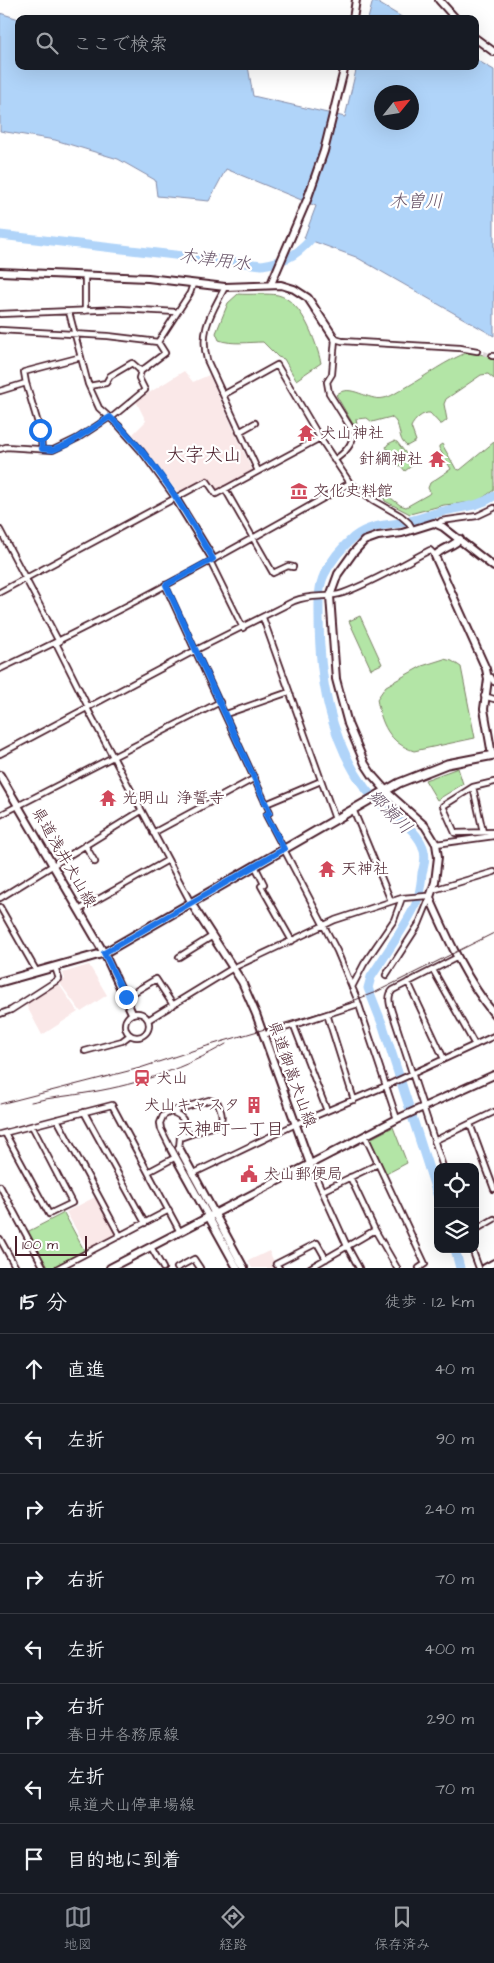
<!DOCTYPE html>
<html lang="ja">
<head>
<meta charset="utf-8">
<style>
  :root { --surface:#171b24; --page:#242831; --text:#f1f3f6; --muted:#9ea1a6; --line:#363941; --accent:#8c9099 }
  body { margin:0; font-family:"Architects Daughter","Klee One",sans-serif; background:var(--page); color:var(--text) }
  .controls { position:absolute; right:15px; bottom:15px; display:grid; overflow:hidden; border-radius:10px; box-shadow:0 5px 20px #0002 }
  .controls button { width:45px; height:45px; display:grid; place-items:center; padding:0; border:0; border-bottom:1px solid var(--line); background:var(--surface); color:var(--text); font:25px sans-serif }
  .compass { position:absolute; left:374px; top:85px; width:45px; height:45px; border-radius:50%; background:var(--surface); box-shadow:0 5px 20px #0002; rotate:60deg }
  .scale { position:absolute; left:15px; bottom:12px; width:72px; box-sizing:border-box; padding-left:5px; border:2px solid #4a1f2b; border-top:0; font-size:14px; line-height:18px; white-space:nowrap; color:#4a1f2b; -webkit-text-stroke:4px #fff; paint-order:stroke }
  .stop { position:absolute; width:15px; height:15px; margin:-11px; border:4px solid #1a73e8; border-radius:50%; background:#fff }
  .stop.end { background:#1a73e8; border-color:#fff; box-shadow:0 1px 5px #0008 }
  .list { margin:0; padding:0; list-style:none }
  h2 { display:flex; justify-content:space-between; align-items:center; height:65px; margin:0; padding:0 20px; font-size:21px }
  h2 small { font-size:16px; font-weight:400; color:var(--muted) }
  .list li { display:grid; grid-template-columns:32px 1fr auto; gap:15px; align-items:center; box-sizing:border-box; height:70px; padding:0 20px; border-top:1px solid var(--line) }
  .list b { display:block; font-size:19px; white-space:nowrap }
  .list p { margin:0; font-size:16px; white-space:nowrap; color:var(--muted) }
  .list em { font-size:16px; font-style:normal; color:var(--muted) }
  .icon { flex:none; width:28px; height:28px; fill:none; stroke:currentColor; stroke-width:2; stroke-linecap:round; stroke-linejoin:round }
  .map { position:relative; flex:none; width:494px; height:1268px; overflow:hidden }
  .search { position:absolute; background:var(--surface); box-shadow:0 5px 20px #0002; left:15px; right:15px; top:15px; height:55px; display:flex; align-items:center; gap:12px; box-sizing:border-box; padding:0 18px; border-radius:10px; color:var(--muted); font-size:19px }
  .sheet { height:625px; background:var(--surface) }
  nav { display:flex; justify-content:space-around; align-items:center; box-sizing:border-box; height:70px; border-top:1px solid var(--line); background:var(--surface); font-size:14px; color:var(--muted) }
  nav a { display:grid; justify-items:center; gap:2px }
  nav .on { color:var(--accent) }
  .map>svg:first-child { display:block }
</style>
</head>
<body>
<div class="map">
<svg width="494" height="1268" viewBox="0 0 494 1268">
  <rect width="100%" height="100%" fill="#fff"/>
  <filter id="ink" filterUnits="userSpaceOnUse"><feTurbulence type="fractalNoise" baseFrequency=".02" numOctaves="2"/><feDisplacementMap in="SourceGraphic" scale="10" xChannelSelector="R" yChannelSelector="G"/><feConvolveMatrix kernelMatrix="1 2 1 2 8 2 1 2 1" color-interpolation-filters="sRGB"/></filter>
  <g filter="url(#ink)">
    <path fill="#fae8e8" d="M184,371L193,382L209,375L252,470L218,490L207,478L178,493L133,434L146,421L136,401Z
      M89,965L107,995L81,1012L59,982L65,979L63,973Z
      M58,983L78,1012L42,1035L25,1003Z
      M97,1196L119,1233L88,1250L66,1212Z
      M269,1251L277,1268H252L248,1261Z"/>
    <path fill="#b3e5a6" stroke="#7e8268" d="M238,294C250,295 268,293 278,295C302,301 316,341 321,363L296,380L284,359L278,357L263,342C249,342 232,345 219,340L216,333L228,303Z
      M469,352L494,357V379L488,374L481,375L446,399L444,404L447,420L442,424H440L430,413C423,412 414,420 411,427L416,441L407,446C396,439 403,424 391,417L372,422L367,418L356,419L357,424H353L336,395C350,382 368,402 384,398C391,397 398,391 405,388C426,376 446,360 469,352Z
      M394,441L397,442L414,464L405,471L401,466L396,465L386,447L388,444Z
      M494,442V490L481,499L473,502L444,505L410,514L385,501L384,498L387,495L400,505L406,507L429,494L430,492L428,488L430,483L451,469L439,448V446L442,444L456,469L460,470Z
      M360,616L382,664L371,669L349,621Z
      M444,659L452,661L461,667L475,738L414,751C389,743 381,723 377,699L386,686L422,666Z
      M458,768L463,784L437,800L425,780Z
      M393,1127L407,1163L386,1174L370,1139Z
      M64,1213L85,1252L54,1268H47L27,1232Z"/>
    <path fill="#b0d4f9" stroke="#878ca7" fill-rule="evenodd" d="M373,0L405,19H368Z
      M0,13L19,19V66H248L253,96L345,117L357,66H475V59L494,70V336L356,257L304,238L316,206L226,169L209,201L157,196L155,180L118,159L55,140L0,131ZM382,92H412V122H382Z"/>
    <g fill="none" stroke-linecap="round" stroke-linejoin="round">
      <path stroke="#b0d4f9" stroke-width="9" d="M0,235L262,265C289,261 300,253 317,232
        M438,1197L383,1026L368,988L371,977C385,955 401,933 413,910C419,900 421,885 422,873C424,866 426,858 424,851C419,826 380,809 365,788C329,738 319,677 319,616C319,603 318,588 324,575C331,561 342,547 354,537C368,526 383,525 400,523C415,521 430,514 444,511C463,506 476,508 494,496
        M455,1249L460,1268"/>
      <path stroke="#dbd2d5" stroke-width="4.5" stroke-dasharray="4.5 2" stroke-linecap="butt" d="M477,351L492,356"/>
      <g stroke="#4a1f2b" stroke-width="8">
        <path id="street" d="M225,287C212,313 199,329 207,360L258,471
          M85,311V275
          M69,312L88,384L99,408L119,426L142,452L176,499
          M0,314L120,309L177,312
          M0,330L108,336L158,342L190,293L193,284
          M492,356H494
          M26,383L40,430L42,449
          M89,386L106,383L110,376L132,363L141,371
          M0,391L26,383L24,372L81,357
          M223,395L277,365L320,438L350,483L373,500L401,516L409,523L413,530
          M111,418L145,390L139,378L141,371L165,353L158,342
          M239,432L255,423
          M0,449L6,447L53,450L78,438L110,417
          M334,460C344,454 352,445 354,433L329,393L327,382L332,374L335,339L342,341L460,348L477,351
          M225,489L273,573L288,566L293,567
          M438,524L441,521L477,516L494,508
          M0,530L59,642
          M210,561L243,628
          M165,585L266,804L270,812L266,815L337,951L357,999L397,1119
          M0,592L207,481L216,494L320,438
          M263,618L335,819
          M56,643L88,707
          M0,669C119,613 235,549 350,483
          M487,677H491L494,682
          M484,696L494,699
          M87,708L191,903
          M226,714L289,692
          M0,754L196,650L294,601C313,593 326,599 343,593C373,582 401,565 430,550L435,555
          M494,782L473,787L443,806L455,833L494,832
          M473,787L483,832
          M266,804L321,781
          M353,809L391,901
          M0,815L220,702
          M153,833L255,778
          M436,844L494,836
          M85,845L95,862
          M255,866L264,884L261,886L292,941
          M433,890L494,872
          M0,898L141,811
          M0,907L37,972
          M79,910L168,860
          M179,957L211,937
          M433,970L475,1045
          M408,982L444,1059
          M352,987L364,964L394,920L402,898
          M126,997L156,979L173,1005
          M125 1025a12 12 0 1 1 24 0a12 12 0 1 1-24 0Z
          M0,1014L11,1010L59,979L55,967
          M327,1014L354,1100
          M148,1020L233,968L335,920L402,898L427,896L430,897L419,924L386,975
          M294,1026L327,1111
          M263,1035L358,1004
          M85,1051L122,1041L130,1035
          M84,1112L145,1223
          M171,1112C186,1116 188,1126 180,1138
          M57,1119L120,1236
          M470,1124L494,1189
          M5,1133L49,1214L72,1203L32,1126
          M0,1134L112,1105L180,1232
          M365,1136L425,1264L419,1268
          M434,1141L494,1112
          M171,1149L161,1129L160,1123L163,1116L170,1112L209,1100L218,1103C221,1112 225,1119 217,1125L180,1138L179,1148
          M310,1164L347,1246L359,1268
          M443,1167L395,1021C392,1011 385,997 393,990L458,957
          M148,1172L176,1157
          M192,1174L296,1124L388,1085L494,1036
          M350,1177L375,1230L397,1268
          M0,1186L44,1268
          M322,1191L378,1164
          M475,1230L494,1219
          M0,1239L16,1268
          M151,1247L163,1268
          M472,1249L479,1268
          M58,1268L169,1210
          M177,1268L194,1259L200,1268
          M279,1268L276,1264L317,1243L326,1259
          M310,1268L375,1230"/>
      </g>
      <g stroke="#4a1f2b" stroke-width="10">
        <path id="secondary" d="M439,0L456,19
          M353,19L356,0
          M475,38L494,52
          M0,272L148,278L225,287L281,285L294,289L308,298L335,339
          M271,284L307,200L324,151L345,66
          M176,499L213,559
          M460,539C453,547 441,548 435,556L486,669L488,679L484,709L492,755
          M494,567L443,527L434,523L402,533L378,536L364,541L353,553L338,574L330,596L336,679L348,724L365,764L373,776L389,794L425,826L436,844L438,857L435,882L430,897L432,903C449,941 467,981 494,1014
          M0,775L104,953L132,1013
          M191,903L242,982L256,1014L310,1164
          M179,1148L244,1268
          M171,1149L237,1268
          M110,1268L397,1119L494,1075
          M485,1268L494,1263"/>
      </g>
      <g stroke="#4a1f2b" stroke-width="11">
        <path id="primary" d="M0,982L104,953L399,783L447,764L494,755"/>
      </g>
      <use href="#street" stroke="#fff" stroke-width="4.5"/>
      <use href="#secondary" stroke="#fff" stroke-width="6"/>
      <use href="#primary" stroke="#fff" stroke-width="7"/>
      <path stroke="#4a1f2b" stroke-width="1" d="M31,1102C51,1097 72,1096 92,1092C140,1084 185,1068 226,1044
        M0,1104L140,1068L207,1046L326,1011L376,992L494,933"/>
    </g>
  </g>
  <g fill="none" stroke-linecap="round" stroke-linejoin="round" filter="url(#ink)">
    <path stroke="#1a73e8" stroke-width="6" d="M40,430L42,449L53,450L68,444L110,417C153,456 184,509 213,559L166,585L266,804L270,812L266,815L284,849L104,953L126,997"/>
  </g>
  <defs>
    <g id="temple-bare" transform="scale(1.35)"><path d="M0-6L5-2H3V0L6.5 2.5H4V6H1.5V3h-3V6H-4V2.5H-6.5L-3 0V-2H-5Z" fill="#d1495b" stroke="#fff" stroke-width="2.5" paint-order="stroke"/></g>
    <g id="museum-bare" transform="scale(1.35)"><path d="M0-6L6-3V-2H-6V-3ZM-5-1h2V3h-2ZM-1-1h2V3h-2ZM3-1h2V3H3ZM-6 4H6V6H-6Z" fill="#d1495b" stroke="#fff" stroke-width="2.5" paint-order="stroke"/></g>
    <g id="station-bare" transform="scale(1.35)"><path d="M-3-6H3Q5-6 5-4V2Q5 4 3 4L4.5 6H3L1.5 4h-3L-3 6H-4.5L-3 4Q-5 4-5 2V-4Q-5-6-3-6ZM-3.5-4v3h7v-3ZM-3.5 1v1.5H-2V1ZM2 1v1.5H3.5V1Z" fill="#d1495b" stroke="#fff" stroke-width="2.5" paint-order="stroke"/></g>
    <g id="building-bare" transform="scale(1.35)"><path d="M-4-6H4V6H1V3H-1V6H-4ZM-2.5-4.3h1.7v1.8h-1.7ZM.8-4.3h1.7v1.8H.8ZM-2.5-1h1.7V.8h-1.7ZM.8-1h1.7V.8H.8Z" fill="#d1495b" stroke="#fff" stroke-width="2.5" paint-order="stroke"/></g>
    <g id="civic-bare" transform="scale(1.35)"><path d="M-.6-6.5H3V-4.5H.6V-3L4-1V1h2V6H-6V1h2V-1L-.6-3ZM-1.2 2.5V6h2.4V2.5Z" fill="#d1495b" stroke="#fff" stroke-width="2.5" paint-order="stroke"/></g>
  </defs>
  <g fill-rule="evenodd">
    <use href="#temple-bare" x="306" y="433"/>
    <use href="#temple-bare" x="437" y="459"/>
    <use href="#museum-bare" x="299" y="491"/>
    <use href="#temple-bare" x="108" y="798"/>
    <use href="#temple-bare" x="327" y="869"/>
    <use href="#station-bare" x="142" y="1078"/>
    <use href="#building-bare" x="254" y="1105"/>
    <use href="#civic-bare" x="249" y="1174"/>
  </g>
  <g text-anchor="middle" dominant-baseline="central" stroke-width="4.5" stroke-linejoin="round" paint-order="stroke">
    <g font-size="16" fill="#4a1f2b" stroke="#fff" text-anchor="start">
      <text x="320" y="433">犬山神社</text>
      <text x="423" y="459" text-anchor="end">針綱神社</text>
      <text x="313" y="491">文化史料館</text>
      <text x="122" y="798">光明山 浄誓寺</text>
      <text x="341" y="869">天神社</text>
      <text x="156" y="1078">犬山</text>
      <text x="240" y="1105" text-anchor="end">犬山キャスタ</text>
      <text x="263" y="1174">犬山郵便局</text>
    </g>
    <g font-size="16" fill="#4a1f2b" stroke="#fff">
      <text transform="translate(64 857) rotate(60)">県道浅井犬山線</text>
      <text transform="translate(292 1074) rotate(70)">県道御嵩犬山線</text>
    </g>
    <g font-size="18" font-style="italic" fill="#695569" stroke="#fff">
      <text x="416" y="201">木曽川</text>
      <text transform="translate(215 260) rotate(7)">木津用水</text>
      <text transform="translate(390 812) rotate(45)">郷瀬川</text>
    </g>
    <g font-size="18" fill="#4a1f2b" stroke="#fff">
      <text x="230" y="1129">天神町一丁目</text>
    </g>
    <g font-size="19" fill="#4a1f2b" stroke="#fff">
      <text x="204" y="455">大字犬山</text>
    </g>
  </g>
</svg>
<div class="controls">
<button><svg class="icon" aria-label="locate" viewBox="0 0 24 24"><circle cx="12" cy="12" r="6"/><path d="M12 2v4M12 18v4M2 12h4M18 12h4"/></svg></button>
<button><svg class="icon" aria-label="layers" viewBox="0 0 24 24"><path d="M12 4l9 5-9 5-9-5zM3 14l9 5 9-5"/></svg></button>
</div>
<svg class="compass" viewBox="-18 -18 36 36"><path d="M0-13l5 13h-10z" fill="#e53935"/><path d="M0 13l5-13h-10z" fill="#9ea1a6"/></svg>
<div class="scale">100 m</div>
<div class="stop" style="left:40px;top:430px"></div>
<div class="stop end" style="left:126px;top:997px"></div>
<div class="search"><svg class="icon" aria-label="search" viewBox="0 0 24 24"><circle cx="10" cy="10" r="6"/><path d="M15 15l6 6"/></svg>ここで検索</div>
</div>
<section class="sheet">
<h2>15 分<small>徒歩 · 1.2 km</small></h2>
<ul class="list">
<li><svg class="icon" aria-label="ahead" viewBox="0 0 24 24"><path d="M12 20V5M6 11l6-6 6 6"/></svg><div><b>直進</b></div><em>40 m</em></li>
<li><svg class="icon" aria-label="left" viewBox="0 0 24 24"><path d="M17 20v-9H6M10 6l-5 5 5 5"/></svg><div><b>左折</b></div><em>90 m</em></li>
<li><svg class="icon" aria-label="right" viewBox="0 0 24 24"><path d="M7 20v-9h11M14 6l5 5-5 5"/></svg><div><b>右折</b></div><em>240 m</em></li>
<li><svg class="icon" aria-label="right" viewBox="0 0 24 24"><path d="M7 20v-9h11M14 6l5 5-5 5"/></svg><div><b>右折</b></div><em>70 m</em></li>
<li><svg class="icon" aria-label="left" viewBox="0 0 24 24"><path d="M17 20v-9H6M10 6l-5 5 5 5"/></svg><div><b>左折</b></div><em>400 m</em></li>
<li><svg class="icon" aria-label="right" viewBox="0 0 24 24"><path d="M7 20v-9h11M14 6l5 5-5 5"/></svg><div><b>右折</b><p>春日井各務原線</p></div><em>290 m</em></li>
<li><svg class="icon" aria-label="left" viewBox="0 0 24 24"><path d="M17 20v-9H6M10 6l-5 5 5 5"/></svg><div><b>左折</b><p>県道犬山停車場線</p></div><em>70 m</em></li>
<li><svg class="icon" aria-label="arrive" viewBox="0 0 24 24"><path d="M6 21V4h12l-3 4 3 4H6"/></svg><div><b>目的地に到着</b></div></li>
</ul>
</section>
<nav>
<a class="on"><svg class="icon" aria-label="map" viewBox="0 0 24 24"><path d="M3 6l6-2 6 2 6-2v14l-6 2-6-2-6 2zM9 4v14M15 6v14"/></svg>地図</a>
<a><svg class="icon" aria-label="directions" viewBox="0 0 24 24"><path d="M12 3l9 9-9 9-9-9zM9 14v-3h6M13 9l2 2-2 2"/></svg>経路</a>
<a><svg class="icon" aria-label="saved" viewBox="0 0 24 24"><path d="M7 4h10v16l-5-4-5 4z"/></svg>保存済み</a>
</nav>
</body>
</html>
